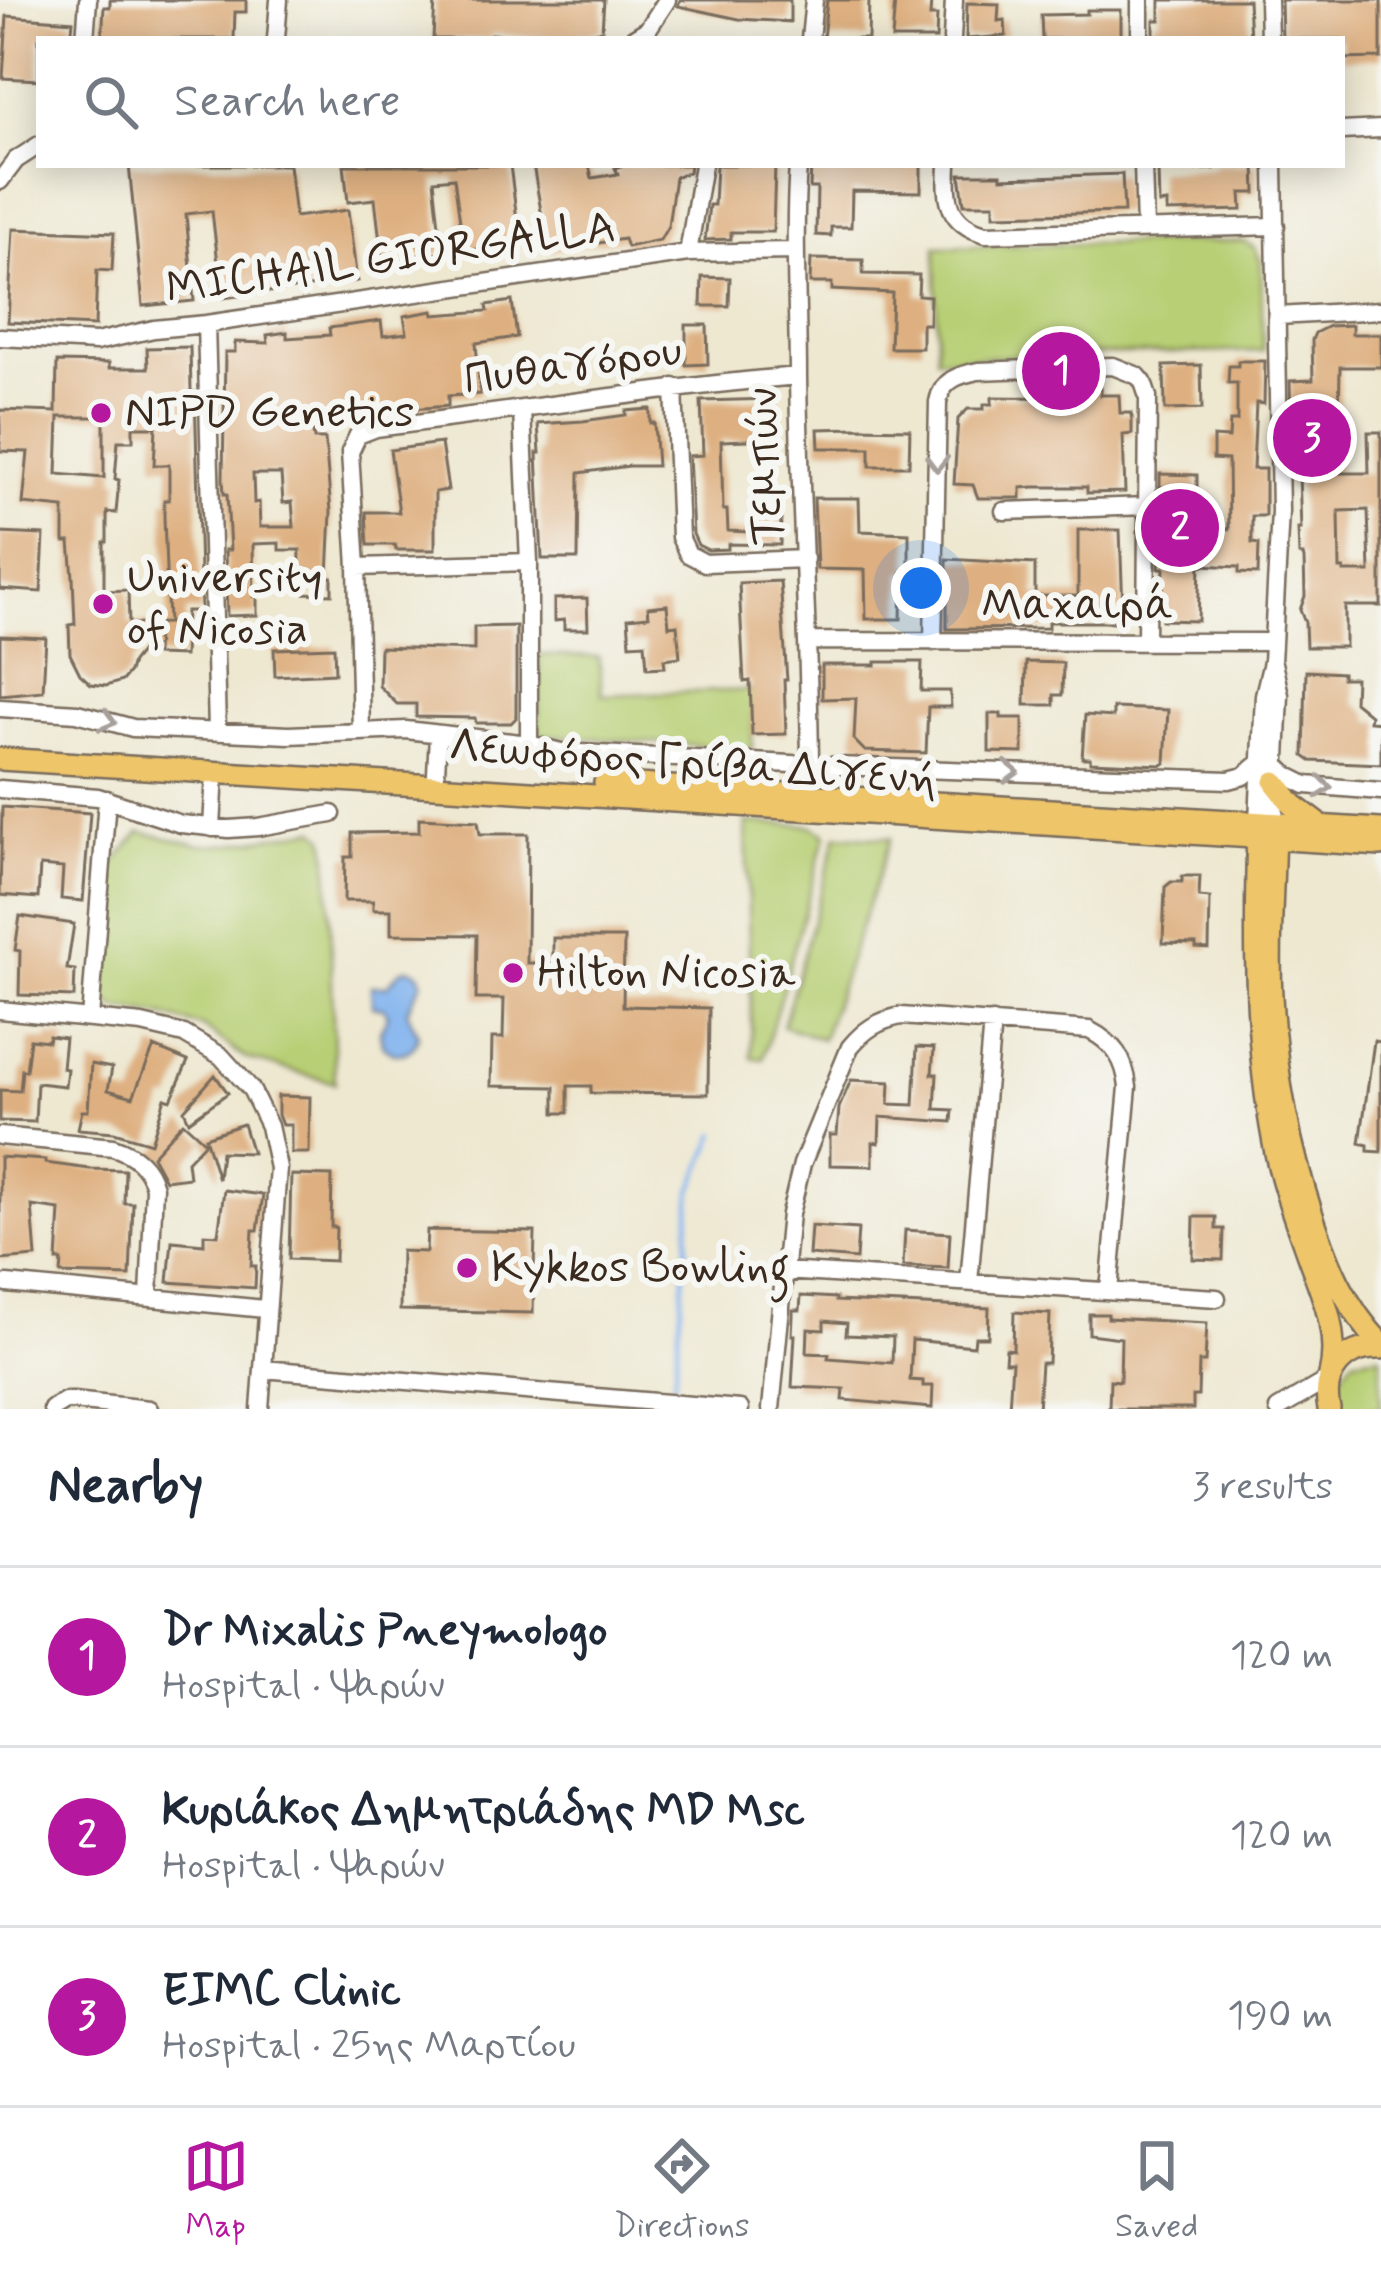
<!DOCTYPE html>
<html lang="en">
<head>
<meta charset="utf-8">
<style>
  :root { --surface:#fff; --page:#f6f6f7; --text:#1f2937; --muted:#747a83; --line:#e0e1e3; --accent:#b5179e }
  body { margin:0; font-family:Mynerve,sans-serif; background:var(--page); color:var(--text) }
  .you { position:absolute; left:921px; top:588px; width:42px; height:42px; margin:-30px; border:9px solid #fff; border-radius:50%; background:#1a73e8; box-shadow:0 0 0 18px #1a73e833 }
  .badge { display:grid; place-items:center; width:78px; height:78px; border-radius:50%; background:var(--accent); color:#fff; font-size:39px; font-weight:700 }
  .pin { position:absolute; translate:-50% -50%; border:6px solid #fff; box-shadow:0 3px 12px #0006 }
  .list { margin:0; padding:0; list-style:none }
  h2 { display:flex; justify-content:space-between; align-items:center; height:156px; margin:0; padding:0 48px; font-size:51px }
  h2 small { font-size:39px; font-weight:400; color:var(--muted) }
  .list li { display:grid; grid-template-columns:78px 1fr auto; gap:36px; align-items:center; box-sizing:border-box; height:180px; padding:0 48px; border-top:3px solid var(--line) }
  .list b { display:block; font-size:45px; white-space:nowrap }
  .list p { margin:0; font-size:39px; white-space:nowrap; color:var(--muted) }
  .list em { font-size:39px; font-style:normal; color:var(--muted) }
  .icon { flex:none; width:66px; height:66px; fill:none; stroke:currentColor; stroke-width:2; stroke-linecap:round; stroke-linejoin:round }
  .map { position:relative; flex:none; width:1381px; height:1409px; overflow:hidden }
  .search { position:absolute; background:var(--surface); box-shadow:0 6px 30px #0003; left:36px; right:36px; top:36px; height:132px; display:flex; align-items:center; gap:30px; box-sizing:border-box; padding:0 42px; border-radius:0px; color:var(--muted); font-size:45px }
  .sheet { height:696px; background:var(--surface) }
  nav { display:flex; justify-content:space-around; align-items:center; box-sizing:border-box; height:168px; border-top:3px solid var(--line); background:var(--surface); font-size:33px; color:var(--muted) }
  nav a { display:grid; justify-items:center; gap:6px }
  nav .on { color:var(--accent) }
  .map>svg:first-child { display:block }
</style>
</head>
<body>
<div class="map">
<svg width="1381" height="1409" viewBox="0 0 1381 1409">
  <rect width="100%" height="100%" fill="#f6f6f2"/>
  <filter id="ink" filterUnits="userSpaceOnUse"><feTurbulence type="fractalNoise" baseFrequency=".00833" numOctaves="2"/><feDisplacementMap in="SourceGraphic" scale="24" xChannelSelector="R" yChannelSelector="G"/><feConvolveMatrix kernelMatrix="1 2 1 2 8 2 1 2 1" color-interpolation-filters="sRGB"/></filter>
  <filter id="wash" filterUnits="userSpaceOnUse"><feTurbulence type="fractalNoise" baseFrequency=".004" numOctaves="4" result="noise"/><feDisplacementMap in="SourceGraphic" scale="48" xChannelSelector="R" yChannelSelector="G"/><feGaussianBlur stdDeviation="2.7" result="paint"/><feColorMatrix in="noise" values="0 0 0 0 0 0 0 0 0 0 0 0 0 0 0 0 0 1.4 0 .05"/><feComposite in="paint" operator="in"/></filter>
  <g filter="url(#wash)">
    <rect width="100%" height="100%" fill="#eee8d1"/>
    <path fill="#b8cf74" stroke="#7a7c49" stroke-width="3" d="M1243,241L1255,248L1261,261L1263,351L937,358L936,247Z
      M539,655L599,657L602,695L752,690V749L539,735Z
      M746,823L810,825L826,834L763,1059L752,1058Z
      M316,829L325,837L328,855L335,1083L245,1058L203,1027L157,1014L117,1009L103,998L112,866L140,832L199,845L230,844Z
      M837,835L891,838L822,1039L783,1026Z
      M1381,1355V1409H1336L1334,1383L1353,1359Z"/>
    <path fill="#82b3ee" stroke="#5e6e86" stroke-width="3" d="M409,968L419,973L422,981L407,1011L418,1035C414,1055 395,1060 382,1044L380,1032L388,1015L384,1008L372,1006L371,986H387L400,971Z"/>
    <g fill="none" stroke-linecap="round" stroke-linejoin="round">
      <path stroke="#82b3ee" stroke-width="4.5" d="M674,1383L692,1190L716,1134"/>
    </g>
    <g id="blocks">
      <path fill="#deb081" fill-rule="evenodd" d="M110,0H246V12H235L234,39H102L104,7H110Z
        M435,0H604L602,30L572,39L491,34V39H433Z
        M680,0H790V22L739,19L678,6Z
        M827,0H869L868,39H823Z
        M895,0H931L930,16H937L936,39H892Z
        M1160,0H1248L1250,39H1154V20H1160Z
        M1281,0H1381V58L1342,59V39H1282Z
        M967,3L999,4L998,21L1005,20L1006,36L966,39Z
        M1087,10H1121V39H1042L1041,15L1087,14Z
        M7,16L73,21L71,39H39V80L3,78Z
        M129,165H289L295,217L348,210L357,281L222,298L212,211L186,214L194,301L143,306Z
        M344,165H510L520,243L464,251L454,178L434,180L442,253L382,259L375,199L348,202Z
        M533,165H589L592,178L618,174L615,168L623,165H690L689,172L675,177L668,226L660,240L627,247L624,239L548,251Z
        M716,165H775L773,232H731V239L705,240L709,205H714Z
        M811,165H921V192L852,191L851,227H831V236L816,235L817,188H810Z
        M1214,165H1255L1256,193H1241L1242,210L1167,212V203L1159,204L1158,171L1214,169Z
        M960,174H1001V178L1122,174L1124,212L994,215V204H964Z
        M13,229L114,233L112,271L97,270L95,326L8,322Z
        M811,259L863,260V274L919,275L918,295L930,296L929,324H922V348H890L892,293L832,290V283H810Z
        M702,277L730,278L729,306H701Z
        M512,301L517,337L476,343L480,394L448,396V406L311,417L314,439H325L331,512L328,577H332V594L299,593L300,550H279V543L253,544L254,596L257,595V615L227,616L225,550H230L227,494H224L223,479L225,352H235V342L268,343L267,335L287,332V338L330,335L329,328L381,321L383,336L407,333L404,316L433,311L434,315L488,311L487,305ZM253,474H281L283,503L292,502L294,527H260L259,502L254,503Z
        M686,325H707L708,364L686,365Z
        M1352,325V334H1381V367H1340L1338,473H1369L1368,432H1381V606H1345V647H1306L1305,622L1300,610L1305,596L1304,559L1303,555H1299L1298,529H1301L1299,475H1303L1302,417H1291L1290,381L1313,380L1312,340L1315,333L1329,326ZM1368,510L1370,572H1344V569H1340L1339,511Z
        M190,347L191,392H195L201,611H186L184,656L156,655L157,631L132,662L129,672L122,681L106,686L91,684L80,674L70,654L69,625L75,624L73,577L70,542H64V508L23,504L28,452L0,451V410L56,412L57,362L109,363V368H148L147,348ZM59,417H104V478L57,474ZM133,427H156L154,465H169V500H164V517L168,623L129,624L128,590L104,591V542H107V512L116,513L119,480L115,479L118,441H133Z
        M1238,361H1265L1264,404L1256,403L1253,469H1265V516H1252V543L1259,544L1258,574L1239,573V567L1200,565L1198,621L1162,620L1164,568H1159L1163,487H1160V474L1197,475V528L1229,529L1228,460L1213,459V437L1229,438L1230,421H1237V383H1228L1229,366H1238Z
        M1201,365L1202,409L1165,410L1164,366Z
        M1101,388V395H1119L1120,413H1132V434L1123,435L1125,492L1087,493V487H1034L1021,488V498H978L973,485L954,484L958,419L968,409H984V404H992V397L1089,398V389Z
        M774,399L776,439L721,441L723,510H727L728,531L750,532V518L781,519L780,545L728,544V549L708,550L698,545L693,534L689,456L703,455L701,401Z
        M650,409V423H654L657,466H629L579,473L578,559H542L537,453H540L538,424L583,421L626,415V411Z
        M857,428L910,429L909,466H870V448H819L818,429Z
        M441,443L448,490L435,492V550H396L395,545H368L366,512H399L390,450Z
        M814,498H859L860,531L909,533V572H902L901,619H866L865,570L817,569Z
        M1078,530H1120L1123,609H1114V622H1048V628L947,629V559L1035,564V596H1078Z
        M0,533L44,535L41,592L0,589Z
        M780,581L787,680H784L786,734L752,735L750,681L744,682L739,583Z
        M587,598L588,629H564V620L554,621V599Z
        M667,605L669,626L677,625L680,657L664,659L665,667L647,668L645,643L630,644L628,618L649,616L648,607Z
        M516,626V718L511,723H476L475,718L416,717V704H397L379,686L380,647L474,650V627Z
        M0,636L46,638L43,691L0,695Z
        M334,647L335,673L275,676L274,649Z
        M876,662H922L921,691H950L951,707H928L926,753L865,751L854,740L856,698L822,699V665H876Z
        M1026,662L1063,663L1062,695H1054V705H1025Z
        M1306,671L1342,673V678H1355L1354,702L1370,715L1369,721L1381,722V764L1311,761L1304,756Z
        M1113,708L1168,710L1165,763L1162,765L1090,762V758H1082L1085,715L1113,717Z
        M989,714H1001V718H1023V753L989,752Z
        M2,807L90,813L83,901L61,899L63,868L40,866L38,898L0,895Z
        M419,818L478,821L480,834H528L527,963H553V938H624L623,1006L709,1008L708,1094L591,1093V1086H568V1113H555V1087L491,1086L492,1038H503L504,999H476L477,935L391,934V910H373V901H344L345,857H352V833L419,832Z
        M1182,876H1200L1199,897L1210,898L1209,949L1196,948V944L1163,943L1165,887L1171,882H1182Z
        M20,916L74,924L67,969L75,970L74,997L19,995L20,951L15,950Z
        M49,1036L65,1038L62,1068L67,1069L65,1086L37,1083L35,1122L0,1121V1090L20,1091L22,1070L26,1071L30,1039L48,1041Z
        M1374,1041L1381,1042V1152L1368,1151V1145L1360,1143Z
        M154,1047L188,1061L171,1100L165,1098L151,1143L114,1132L78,1129L82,1111H88L91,1064L112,1068L108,1090L133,1097Z
        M917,1047L934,1048L932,1074H937L935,1109L953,1110L952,1122L880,1117L879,1143L873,1142V1166L830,1165V1135H837L839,1108L851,1080L890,1082L889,1104L914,1105Z
        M215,1075L228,1093L189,1121L184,1110Z
        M278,1096L310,1097L309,1153H291V1125H282L278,1115Z
        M183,1122L205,1142L187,1161L189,1177L165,1180L152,1156Z
        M243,1124L252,1153L221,1152L218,1179L205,1137Z
        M0,1157L45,1160V1163L90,1169L125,1170L124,1203H133L130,1276L61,1274L62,1261H57L60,1210L32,1206L36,1257L0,1260Z
        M291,1175L332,1176L331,1227H336L335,1261L289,1259Z
        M224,1190L263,1195L258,1230H253L251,1266H256L255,1288L168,1282L172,1241L204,1244V1234L218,1235Z
        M1194,1217H1216V1229H1224L1223,1260L1193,1259Z
        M811,1226L858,1229L856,1259L809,1255Z
        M427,1230L535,1232L533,1313L400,1310L401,1251L426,1252Z
        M905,1230L950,1233L948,1268L903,1266Z
        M801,1296L836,1298V1301L989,1308L988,1337H975L974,1346L912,1340L910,1380L923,1381V1386H933L932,1408L843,1400L844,1389L792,1387L795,1335H792L793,1316V1310H800ZM824,1321L847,1323L846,1335L893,1337L892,1363L828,1358L829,1354L807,1353L808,1329L824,1330Z
        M1014,1312L1050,1314L1048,1363H1041L1038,1409H1009L1012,1362H1005L1006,1349L1013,1350Z
        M1089,1314H1108V1318L1207,1323L1205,1362H1199L1198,1396H1193V1409H1109L1110,1380L1120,1381L1121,1338L1089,1334Z"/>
    </g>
  </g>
  <g filter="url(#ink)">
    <use href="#blocks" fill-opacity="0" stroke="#7a6c5d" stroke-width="3"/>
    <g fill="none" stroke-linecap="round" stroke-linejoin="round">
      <g stroke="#7a6c5d" stroke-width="21">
        <path id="minor" d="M1268,0L1269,39
          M85,39L88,0
          M276,39L279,0
          M632,39L648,29L667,0
          M810,39L814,0
          M952,39L954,0
          M1140,39V0
          M1342,131L1381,129
          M798,165C793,236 798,306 798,377C800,507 809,636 810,765
          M948,165C946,199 947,224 986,234L1276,226
          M1143,165L1145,229
          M0,181L16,160L39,145
          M688,253L703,165
          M1278,316L1381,310
          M206,324L217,730
          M0,337L96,342L154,329L206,324L688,253L794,251
          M674,387L680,537L688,554L705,563L805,559
          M522,410L529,562V744
          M1004,511L1148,506
          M357,567L529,562
          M809,641L1273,642
          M933,642L938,402C942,380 958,375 978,371L1113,366L1138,376L1143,382L1148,397L1146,642
          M1273,663L1280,695L1274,822
          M0,708L77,713L133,728L289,735L406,730L529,744L561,752L810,765L1229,780L1244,776L1260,763
          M361,731L357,567L350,452L358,435L376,428C517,411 657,388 798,376
          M1275,763L1288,776L1306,785L1381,791
          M436,774L438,734
          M0,789L98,797L181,824L229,829L258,827L332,814
          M1258,821L1264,695L1272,662L1280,511L1274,165
          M212,828L215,773
          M0,1010L142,1024L184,1034L221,1056L251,1089L269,1126L278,1168L260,1409
          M90,1019L107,799
          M0,1136L113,1147C134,1154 148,1165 154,1187L149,1296
          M784,1271L1217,1298
          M969,1282L992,1022
          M7,1284L265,1309
          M263,1369L740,1409
          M52,1409L65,1401H73L149,1409
          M771,1409L790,1214L802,1164L850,1047C865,1029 878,1021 901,1016L1089,1030C1114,1043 1125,1059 1128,1087L1109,1291
          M1278,1409L1329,1379"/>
      </g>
      <g stroke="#7a6c5d" stroke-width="26">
        <path id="major" d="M0,759L1381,845
          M1275,782L1293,805L1317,823
          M605,783L1381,830
          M1258,828C1255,934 1254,1039 1274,1143C1281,1182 1296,1221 1309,1258C1323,1296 1340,1334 1330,1375
          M1274,829C1273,884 1268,941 1271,996C1275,1071 1288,1143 1312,1215C1328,1263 1345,1307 1381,1344
          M1329,1409C1321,1373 1344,1346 1381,1348"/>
      </g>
      <use href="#minor" stroke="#fff" stroke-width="16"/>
      <use href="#major" stroke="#eec569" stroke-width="21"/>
    </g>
    <defs><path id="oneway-chevron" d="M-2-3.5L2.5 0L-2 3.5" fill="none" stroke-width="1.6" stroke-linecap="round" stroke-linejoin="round" transform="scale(3)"/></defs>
    <g stroke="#a79f9a">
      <use href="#oneway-chevron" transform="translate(937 463) rotate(91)"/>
      <use href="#oneway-chevron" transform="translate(108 721) rotate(16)"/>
      <use href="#oneway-chevron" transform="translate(1011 772) rotate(2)"/>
      <use href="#oneway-chevron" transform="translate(1324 787) rotate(6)"/>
    </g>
  </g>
  <g fill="#b5179e" stroke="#f6f6f2" stroke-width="4.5">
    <circle cx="101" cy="413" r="12"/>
    <circle cx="103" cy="604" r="12"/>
    <circle cx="513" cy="973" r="12"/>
    <circle cx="467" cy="1268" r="12"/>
  </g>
  <g text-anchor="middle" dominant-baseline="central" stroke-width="12" stroke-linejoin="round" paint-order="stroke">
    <g font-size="45" fill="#3b2a1e" stroke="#f6f6f2">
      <text transform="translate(391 259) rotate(-8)">MICHAIL GIORGALLA</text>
      <text transform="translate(573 366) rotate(-8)">Πυθαγόρου</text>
      <text transform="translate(766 466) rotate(-92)">Τεμπών</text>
      <text x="1077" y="606">Μαχαιρά</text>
      <text transform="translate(693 764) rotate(4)">Λεωφόρος Γρίβα Διγενή</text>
    </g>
    <g font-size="45" fill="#3b2a1e" stroke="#f6f6f2" text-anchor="start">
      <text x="125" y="413">NIPD Genetics</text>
      <text x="127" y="578">University<tspan x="127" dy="52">of Nicosia</tspan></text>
      <text x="537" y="973">Hilton Nicosia</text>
      <text x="491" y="1268">Kykkos Bowling</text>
    </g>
  </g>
</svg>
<div class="you"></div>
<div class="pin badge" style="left:1061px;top:371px">1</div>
<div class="pin badge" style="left:1180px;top:528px">2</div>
<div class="pin badge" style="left:1312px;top:438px">3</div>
<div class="search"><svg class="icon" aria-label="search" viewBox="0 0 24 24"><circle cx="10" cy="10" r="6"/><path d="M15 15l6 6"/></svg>Search here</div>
</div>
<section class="sheet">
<h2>Nearby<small>3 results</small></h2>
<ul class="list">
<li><span class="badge">1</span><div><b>Dr Mixalis Pneymologo</b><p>Hospital · Ψαρών</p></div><em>120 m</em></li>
<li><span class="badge">2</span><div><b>Κυριάκος Δημητριάδης MD Msc</b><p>Hospital · Ψαρών</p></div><em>120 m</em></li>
<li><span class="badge">3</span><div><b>EIMC Clinic</b><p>Hospital · 25ης Μαρτίου</p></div><em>190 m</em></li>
</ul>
</section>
<nav>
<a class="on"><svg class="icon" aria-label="map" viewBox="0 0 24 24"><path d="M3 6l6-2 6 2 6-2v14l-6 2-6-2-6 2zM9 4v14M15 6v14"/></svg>Map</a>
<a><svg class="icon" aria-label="directions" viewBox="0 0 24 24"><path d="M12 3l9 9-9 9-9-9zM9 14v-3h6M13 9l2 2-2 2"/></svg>Directions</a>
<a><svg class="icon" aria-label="saved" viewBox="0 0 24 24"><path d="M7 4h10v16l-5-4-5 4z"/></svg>Saved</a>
</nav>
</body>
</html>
